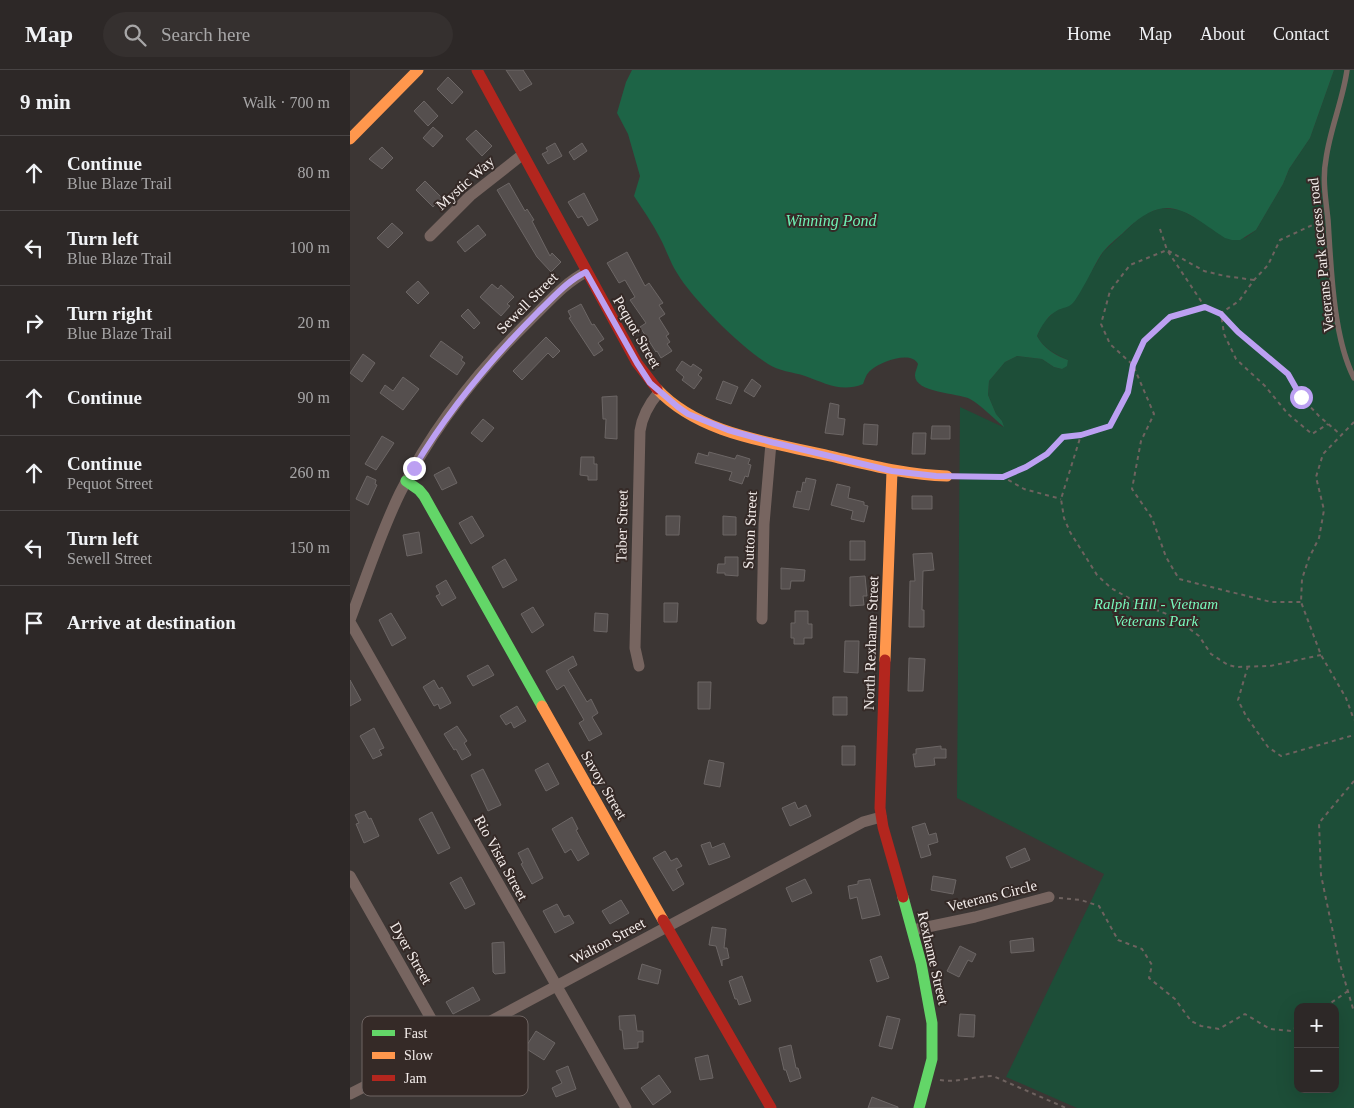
<!DOCTYPE html>
<html lang="en">
<head>
<meta charset="utf-8">
<style>
  :root { --surface:#2d2827; --page:#35302f; --text:#f1f3f6; --muted:#a7a6a7; --line:#484444 }
  body { margin:0; font-family:"Times New Roman",serif; background:var(--page); color:var(--text) }
  .controls { position:absolute; right:15px; bottom:15px; display:grid; overflow:hidden; border-radius:10px; box-shadow:0 5px 20px #0002 }
  .controls button { width:45px; height:45px; display:grid; place-items:center; padding:0; border:0; border-bottom:1px solid var(--line); background:var(--surface); color:var(--text); font:25px sans-serif }
  .stop { position:absolute; width:15px; height:15px; margin:-11px; border:4px solid #bca0f2; border-radius:50%; background:#fff }
  .stop.end { background:#bca0f2; border-color:#fff; box-shadow:0 1px 5px #0008 }
  .list { margin:0; padding:0; list-style:none }
  h2 { display:flex; justify-content:space-between; align-items:center; height:65px; margin:0; padding:0 20px; font-size:21px }
  h2 small { font-size:16px; font-weight:400; color:var(--muted) }
  .list li { display:grid; grid-template-columns:32px 1fr auto; gap:15px; align-items:center; box-sizing:border-box; height:75px; padding:0 20px; border-top:1px solid var(--line) }
  .list b { display:block; font-size:19px; white-space:nowrap }
  .list p { margin:0; font-size:16px; white-space:nowrap; color:var(--muted) }
  .list em { font-size:16px; font-style:normal; color:var(--muted) }
  .icon { flex:none; width:28px; height:28px; fill:none; stroke:currentColor; stroke-width:2; stroke-linecap:round; stroke-linejoin:round }
  .map { position:relative; flex:none; width:1004px; height:1038px; overflow:hidden }
  header { display:flex; align-items:center; gap:30px; box-sizing:border-box; height:70px; padding:0 25px; background:var(--surface); border-bottom:1px solid var(--line) }
  header strong { font-size:24px }
  nav { display:flex; gap:28px; margin-inline-start:auto; font-size:18px }
  .search { width:350px; height:45px; background:var(--page); display:flex; align-items:center; gap:12px; box-sizing:border-box; padding:0 18px; border-radius:28px; color:var(--muted); font-size:19px }
  main { display:flex }
  aside { flex:1; background:var(--surface) }
  .map>svg:first-child { display:block }
</style>
</head>
<body>
<header>
<strong>Map</strong>
<div class="search"><svg class="icon" aria-label="search" viewBox="0 0 24 24"><circle cx="10" cy="10" r="6"/><path d="M15 15l6 6"/></svg>Search here</div>
<nav><a>Home</a><a>Map</a><a>About</a><a>Contact</a></nav>
</header>
<main>
<aside>
<h2>9 min<small>Walk · 700 m</small></h2>
<ul class="list">
<li><svg class="icon" aria-label="ahead" viewBox="0 0 24 24"><path d="M12 20V5M6 11l6-6 6 6"/></svg><div><b>Continue</b><p>Blue Blaze Trail</p></div><em>80 m</em></li>
<li><svg class="icon" aria-label="left" viewBox="0 0 24 24"><path d="M17 20v-9H6M10 6l-5 5 5 5"/></svg><div><b>Turn left</b><p>Blue Blaze Trail</p></div><em>100 m</em></li>
<li><svg class="icon" aria-label="right" viewBox="0 0 24 24"><path d="M7 20v-9h11M14 6l5 5-5 5"/></svg><div><b>Turn right</b><p>Blue Blaze Trail</p></div><em>20 m</em></li>
<li><svg class="icon" aria-label="ahead" viewBox="0 0 24 24"><path d="M12 20V5M6 11l6-6 6 6"/></svg><div><b>Continue</b></div><em>90 m</em></li>
<li><svg class="icon" aria-label="ahead" viewBox="0 0 24 24"><path d="M12 20V5M6 11l6-6 6 6"/></svg><div><b>Continue</b><p>Pequot Street</p></div><em>260 m</em></li>
<li><svg class="icon" aria-label="left" viewBox="0 0 24 24"><path d="M17 20v-9H6M10 6l-5 5 5 5"/></svg><div><b>Turn left</b><p>Sewell Street</p></div><em>150 m</em></li>
<li><svg class="icon" aria-label="arrive" viewBox="0 0 24 24"><path d="M6 21V4h12l-3 4 3 4H6"/></svg><div><b>Arrive at destination</b></div></li>
</ul>
</aside>
<div class="map">
<svg width="1004" height="1038" viewBox="0 0 1004 1038">
  <rect width="100%" height="100%" fill="#3c3634"/>
  <path fill="#1d4e38" fill-rule="evenodd" d="M984,0H1004V1038H727L656,1007L754,804L607,728L610,337L653,357L652,351L646,344L638,325L639,311L655,292L667,286L692,289L704,297L712,299L718,290C706,285 693,278 687,266L693,253L706,240L722,234L753,182L787,150L795,144L811,138L831,140L847,149L895,168L906,160L933,114L939,99L960,68ZM948,937H985V1019H948Z"/>
  <path fill="#1d6446" d="M282,0H984L960,68L939,99L933,114L906,160L890,170H882L875,168C835,142 818,120 776,160C767,169 755,177 749,188C744,196 728,229 722,234C719,237 712,238 708,240C698,245 691,256 687,266C693,278 706,286 718,290L717,296L712,299L704,297L692,289L667,286L655,292L639,311L638,325L646,344L652,351L654,357C643,348 632,336 620,329C608,323 564,323 565,305C565,302 567,298 568,294C561,280 530,292 521,300C516,304 515,309 513,314C491,323 475,313 455,306C443,302 428,301 418,294C391,277 343,230 327,203C320,192 316,179 310,168C303,154 293,140 284,126L290,106L278,64L267,43L276,12Z"/>
  <path fill="#554f4e" stroke="#6c6665" d="M156,0H173L182,14L170,21Z
    M98,7L113,22L102,34L87,19Z
    M74,31L88,46L78,56L64,41Z
    M83,57L93,66L83,77L73,68Z
    M126,60L142,76L132,86L116,69Z
    M205,73L212,86L198,94L192,84L198,81L196,78Z
    M232,73L237,81L224,90L219,82Z
    M32,77L43,88L32,99L19,89Z
    M75,111L92,128L83,137L66,120Z
    M159,113L175,141L177,139L184,150L182,151L200,186L202,183L211,192L201,202L187,187L147,120Z
    M234,123L248,150L238,156L232,146L228,148L218,132Z
    M42,153L53,163L38,178L27,168Z
    M128,155L136,165L115,182L107,172Z
    M277,182L295,216L299,213L313,233L309,235L315,244L309,248L319,264L316,266L320,272L317,274L322,281L311,288L307,281L306,282L290,257L296,253L280,230L285,227L275,210L269,213L257,193Z
    M68,211L79,223L68,234L56,222Z
    M142,214L148,219L151,215L164,227L157,234L160,236L151,246L130,227Z
    M231,234L242,255L244,254L254,269L248,273L253,280L244,286L219,248L221,247L218,241Z
    M118,239L130,253L124,259L111,246Z
    M196,267L210,281L203,288L198,283L172,310L163,301Z
    M91,271L113,287L111,290L115,293L107,305L80,286Z
    M13,284L25,293L12,312L0,303Z
    M332,291L341,297L343,294L352,300L348,305L352,308L344,319L332,310L334,307L326,300Z
    M53,307L69,319L53,340L30,323L35,315L43,321Z
    M402,309L411,316L404,327L394,321Z
    M373,311L388,317L381,334L366,329Z
    M267,326V369L255,368L256,349H253L252,327Z
    M480,333L489,335L488,348L495,349L493,365L475,363Z
    M133,349L144,358L132,372L121,363Z
    M514,354L528,355L527,375L513,374Z
    M582,356H600V369H581Z
    M563,363H576L575,384H562Z
    M32,366L44,373L26,400L15,394Z
    M359,382L385,389L387,385L400,389L398,394L401,395L398,407L395,406L392,414L379,410L382,402L345,393L348,383L358,386Z
    M231,387H244V394H247V410H238V406L230,405Z
    M99,397L107,413L92,420L84,405Z
    M17,406L26,410L25,414L27,415L18,435L6,429Z
    M456,408L466,410L459,440L443,437L447,421L451,422L453,412L455,413Z
    M487,414L500,417L498,428L514,432V435L518,436L514,452L501,449L503,441L481,435Z
    M562,426H582V439H562Z
    M122,446L134,466L121,474L109,453Z
    M316,446H330L329,465H316Z
    M373,446L386,447V465H373Z
    M69,462L72,483L57,486L53,465Z
    M500,471H515V490H500Z
    M582,483L584,500L573,501L572,540H574V557H559L560,511H565L563,484Z
    M375,487H388V506L375,505V503H367L368,494H375Z
    M155,489L167,510L153,518L142,497Z
    M431,498L455,500L454,511H441L440,519H431Z
    M515,506L517,526H513L514,535L500,536V507Z
    M96,510L106,528L92,536L86,526L90,524L86,516Z
    M314,533H328L327,552H314Z
    M183,537L194,555L182,563L171,544Z
    M445,541H458V554H462V568H454V574H444V568H441V553H445Z
    M41,543L56,568L42,576L29,550Z
    M245,543L258,544L257,562L244,561Z
    M495,571H509L508,603L494,602Z
    M223,586L227,595L218,600L237,632L241,629L248,643L242,647L252,664L239,671L229,653L234,650L214,615L207,620L196,601Z
    M559,588L575,589L573,621H558Z
    M138,595L144,605L123,616L117,606Z
    M0,610L11,630L0,636Z
    M84,610L89,619L92,617L101,633L90,639L88,634L84,636L73,617Z
    M348,612H361L360,639H348Z
    M483,627H497V645H483Z
    M167,636L176,651L164,658L161,652L156,655L150,646Z
    M107,656L117,671L114,673L121,685L112,690L106,679L104,680L94,664Z
    M24,658L34,678L29,680L32,685L23,689L10,666Z
    M492,676H505V695H492Z
    M591,676V679H596V688H584L585,695L565,697L563,684H566V679Z
    M359,690L374,693L370,717L354,714Z
    M198,693L209,714L196,721L185,700Z
    M133,699L151,735L138,741L121,705Z
    M445,732L448,739L456,735L461,746L440,756L432,738Z
    M15,741L19,749L21,748L29,766L14,773L6,754L9,753L5,745Z
    M82,742L100,778L88,784L69,749Z
    M222,747L228,759L226,760L239,784L228,791L221,779L215,783L202,759Z
    M575,753L579,765L586,763L588,772L578,775L581,785L571,788L562,757Z
    M360,772L362,778L374,773L380,787L359,795L351,775Z
    M178,778L193,808L182,814L171,794L173,793L168,783Z
    M675,778L680,790L661,798L656,787Z
    M315,781L321,791L327,788L332,796L326,799L334,814L323,821L303,788Z
    M583,806L606,810L603,824L581,820Z
    M111,807L125,834L115,839L100,813Z
    M455,809L462,823L442,832L436,818Z
    M520,809L530,845L512,849L507,827L500,829L498,816L508,814V811Z
    M271,830L279,843L260,854L252,841Z
    M207,834L214,847L219,845L224,853L205,863L193,841Z
    M362,857L376,859L374,878H377L379,888L372,890V896L366,876L359,875Z
    M683,868L684,881L661,883L660,871Z
    M154,872L155,903L145,904L143,902L142,873Z
    M610,876L626,884L622,892L618,890L609,907L597,901Z
    M531,886L539,908L527,912L520,890Z
    M292,894L311,900L308,914L288,909Z
    M392,906L401,931L389,935L387,929H385L379,911Z
    M123,917L130,930L103,944L96,932Z
    M610,944L625,945L624,967L608,966Z
    M285,945L287,961H293V972H288V978L274,979L272,960H270L269,946Z
    M537,946L550,949L542,979L529,976Z
    M186,961L205,973L194,990L175,978Z
    M441,975L446,998H448L451,1008L440,1012L436,1000H434L429,978Z
    M358,985L363,1008L350,1010L345,988Z
    M218,996L226,1019L206,1027L202,1018L212,1013L206,1001Z
    M309,1005L321,1022L303,1035L291,1018Z
    M522,1027L548,1037V1038H518Z"/>
  <g fill="none" stroke-linecap="round" stroke-linejoin="round">
    <path stroke="#6e625f" stroke-width="2" stroke-dasharray="4 4" stroke-linecap="butt" d="M969,152L930,170L918,195L904,210L889,231L871,243L874,264L886,289L915,316L938,344L962,364L978,354
      M810,159L817,180L855,237
      M904,210L875,206L854,201L817,180L780,195L760,221L751,254L760,274L783,295L804,344L791,371L782,419L802,448L816,487L829,509L921,532H951
      M1004,352L973,384L966,407L974,440L969,468L959,488L952,509L951,532L971,585L996,628L1004,650
      M611,406L653,407L674,419L711,429
      M654,406C681,395 693,388 713,367L731,365
      M971,585L920,596L886,597L878,595L861,584L849,566L824,547L784,531L761,518L747,505L720,462L714,448L711,429L731,365L760,356L778,322L783,295L794,271L820,247L855,237L871,243L888,262L938,304L951,327L969,346L991,365
      M898,596L888,630L896,646L918,677L931,686L1004,665
      M1004,711L969,753L971,805L989,891L1004,942
      M709,828L731,830L749,836L768,870L792,879L802,895L799,908L825,929L841,951L851,956L869,959L895,944L920,959L941,961L948,956
      M975,937L998,921
      M590,1010C607,1013 625,1006 643,1006L716,1038"/>
    <path stroke="#776560" stroke-width="5.5" d="M997,0C993,30 980,59 976,89C972,109 976,131 978,150C981,197 983,267 1004,308"/>
    <path stroke="#776560" stroke-width="11" d="M80,166L120,126L172,85
      M412,549L414,454L421,373
      M0,550C16,508 30,464 50,423C82,359 128,301 179,251C197,234 214,213 236,202
      M0,552L276,1038
      M289,596L285,578L290,361C292,346 299,334 309,322
      M0,806L96,975
      M563,860L625,847L699,827
      M0,1024L96,975L513,752L531,747"/>
    <path stroke="#63d668" stroke-width="11" d="M56,411L69,420L74,426L192,636
      M553,827L571,893L582,953V989L569,1038"/>
    <path stroke="#ff974d" stroke-width="11" d="M0,69L68,0
      M307,319C350,365 421,372 480,386C519,395 557,405 597,406
      M535,590L542,401
      M192,636L313,850"/>
    <path stroke="#b3261e" stroke-width="11" d="M127,0L287,293L307,319
      M535,590L530,738L533,757L553,827
      M313,850L421,1038"/>
  </g>
  <g fill="none" stroke-linecap="round" stroke-linejoin="round">
    <path stroke="#bca0f2" stroke-width="6" d="M64,398C99,339 141,289 189,241C204,227 217,211 236,202L287,293L300,313L328,337L338,344L378,360L421,372L542,401L586,406L653,407L676,397L697,384L713,367L731,365L760,356L778,322L783,295L794,271L820,247L855,237L871,244L888,262L938,304L951,327"/>
  </g>
  <g text-anchor="middle" dominant-baseline="central" stroke-width="4" stroke-linejoin="round" paint-order="stroke">
    <g font-size="15" fill="#f4edeb" stroke="#352a27">
      <text transform="translate(115 113) rotate(-42)">Mystic Way</text>
      <text transform="translate(971 185) rotate(-96)">Veterans Park access road</text>
      <text transform="translate(177 233) rotate(-45)">Sewell Street</text>
      <text transform="translate(287 262) rotate(60)">Pequot Street</text>
      <text transform="translate(272 456) rotate(-89)">Taber Street</text>
      <text transform="translate(400 460) rotate(-87)">Sutton Street</text>
      <text transform="translate(521 573) rotate(-88)">North Rexhame Street</text>
      <text transform="translate(254 715) rotate(60)">Savoy Street</text>
      <text transform="translate(151 788) rotate(61)">Rio Vista Street</text>
      <text transform="translate(642 826) rotate(-14)">Veterans Circle</text>
      <text transform="translate(258 871) rotate(-28)">Walton Street</text>
      <text transform="translate(61 883) rotate(60)">Dyer Street</text>
      <text transform="translate(583 888) rotate(77)">Rexhame Street</text>
    </g>
    <g font-size="15" font-style="italic" fill="#78fabd" stroke="#352a27">
      <text x="806" y="534">Ralph Hill - Vietnam<tspan x="806" dy="17">Veterans Park</tspan></text>
    </g>
    <g font-size="16" font-style="italic" fill="#6ff2b5" stroke="#352a27">
      <text x="481" y="150">Winning Pond</text>
    </g>
  </g>
  <rect x="12" y="946" width="166" height="80" rx="8" fill="#352a27" stroke="#6e6462" stroke-width="1"/>
  <rect x="22" y="960" width="23" height="6" fill="#63d668"/>
  <rect x="22" y="982" width="23" height="7" fill="#ff974d"/>
  <rect x="22" y="1005" width="23" height="6" fill="#b3261e"/>
  <g font-size="14" fill="#f4edeb">
    <text x="54" y="968">Fast</text>
    <text x="54" y="990">Slow</text>
    <text x="54" y="1013">Jam</text>
  </g>
</svg>
<div class="controls">
<button>+</button>
<button>−</button>
</div>
<div class="stop" style="left:951px;top:327px"></div>
<div class="stop end" style="left:64px;top:398px"></div>
</div>
</main>
</body>
</html>
